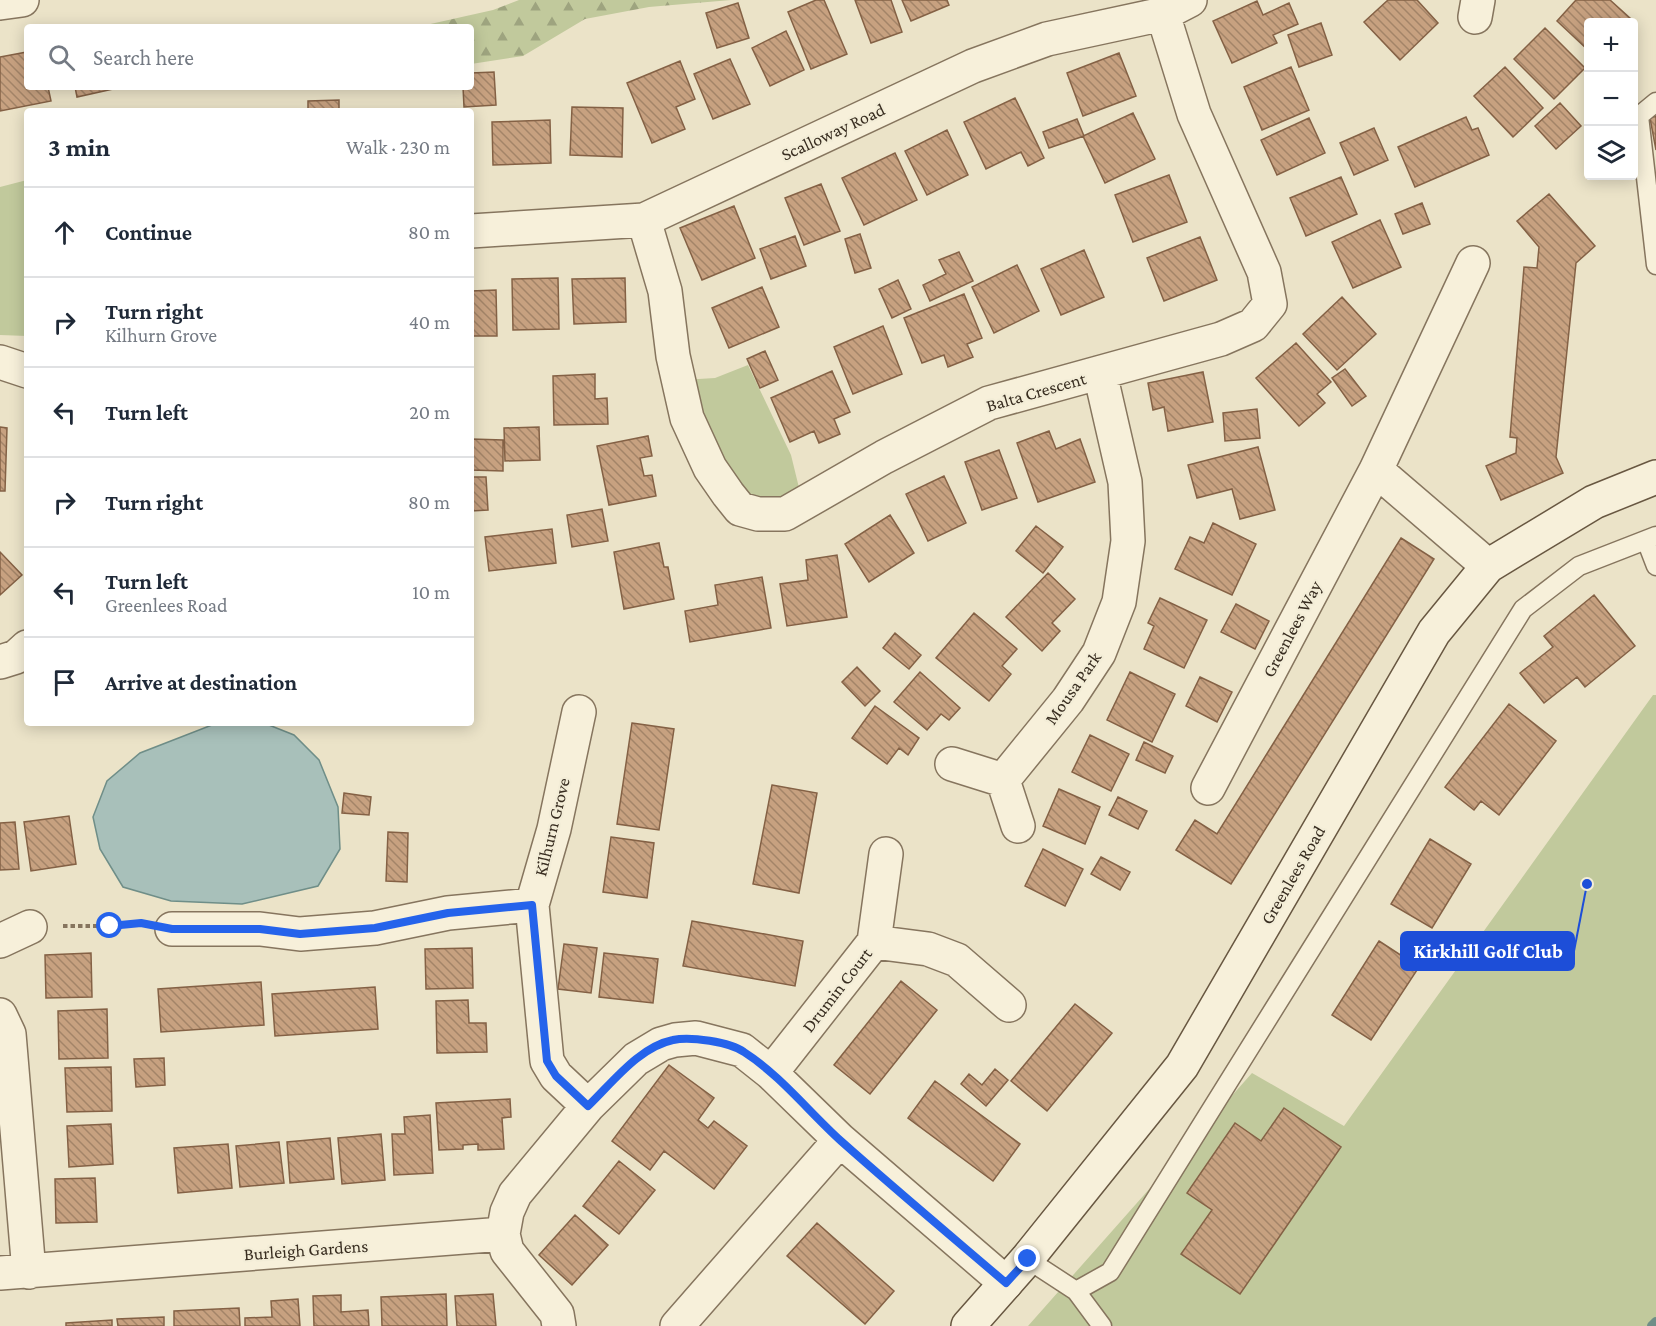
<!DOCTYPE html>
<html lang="en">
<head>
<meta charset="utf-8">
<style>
  :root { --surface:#fff; --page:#f2f2f3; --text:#1f2937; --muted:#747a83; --line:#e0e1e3 }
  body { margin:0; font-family:"Crimson Pro",serif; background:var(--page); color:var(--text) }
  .controls { position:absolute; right:18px; top:18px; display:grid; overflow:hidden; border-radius:6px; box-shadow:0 3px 15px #0003 }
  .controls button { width:54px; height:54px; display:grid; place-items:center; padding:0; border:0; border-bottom:2px solid var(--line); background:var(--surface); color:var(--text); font:30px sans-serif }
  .stop { position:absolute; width:18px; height:18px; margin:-14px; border:4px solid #2563eb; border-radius:50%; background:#fff }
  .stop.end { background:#2563eb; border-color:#fff; box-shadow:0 2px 6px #0008 }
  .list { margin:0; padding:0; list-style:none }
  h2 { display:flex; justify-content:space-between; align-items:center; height:78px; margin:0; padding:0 24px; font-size:26px }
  h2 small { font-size:20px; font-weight:400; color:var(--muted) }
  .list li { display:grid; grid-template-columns:39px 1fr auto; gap:18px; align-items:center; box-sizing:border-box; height:90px; padding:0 24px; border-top:2px solid var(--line) }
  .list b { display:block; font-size:22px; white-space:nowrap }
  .list p { margin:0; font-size:20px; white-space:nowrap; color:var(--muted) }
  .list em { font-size:20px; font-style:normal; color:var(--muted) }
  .icon { flex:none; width:33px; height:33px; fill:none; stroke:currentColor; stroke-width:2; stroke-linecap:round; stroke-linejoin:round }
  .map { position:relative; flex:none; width:1656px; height:1326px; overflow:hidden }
  .search { position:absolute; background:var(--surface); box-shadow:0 3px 15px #0003; left:24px; top:24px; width:450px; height:66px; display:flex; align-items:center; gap:15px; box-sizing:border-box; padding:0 21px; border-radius:6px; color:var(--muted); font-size:22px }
  .panel { position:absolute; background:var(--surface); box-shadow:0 3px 15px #0003; left:24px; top:108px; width:450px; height:618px; border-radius:6px }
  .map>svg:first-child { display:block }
</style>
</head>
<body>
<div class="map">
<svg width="1656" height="1326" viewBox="0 0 1656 1326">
  <defs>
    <pattern id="forest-firs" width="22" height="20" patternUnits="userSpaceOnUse" patternTransform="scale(1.5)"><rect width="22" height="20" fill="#c1c99c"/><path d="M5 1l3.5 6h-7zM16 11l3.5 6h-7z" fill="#9ea47f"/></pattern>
    <pattern id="building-back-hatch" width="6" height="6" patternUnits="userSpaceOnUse" patternTransform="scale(1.5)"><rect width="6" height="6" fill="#c7a180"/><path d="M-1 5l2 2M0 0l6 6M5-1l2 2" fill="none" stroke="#a38468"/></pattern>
  </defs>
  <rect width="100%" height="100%" fill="#ebe3c8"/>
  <path fill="#c1c99c" d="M27,180V336L0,335V187Z
    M748,365L791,455L802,500L744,505L682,380L715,378Z
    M1653,695H1656V1326H1028L1252,1073L1344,1126Z"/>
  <path fill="url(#forest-firs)" d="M519,0H731L649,7L585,19L523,56L471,64V27H417L493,10Z"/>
  <path fill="#a8c0ba" stroke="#6f8e88" stroke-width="1.5" d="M217,723H264L294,735L319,760L338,807L340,849L318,886L242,904L171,901L123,887L100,849L93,817L107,781L140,753Z"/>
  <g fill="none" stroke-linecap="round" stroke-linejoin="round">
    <path stroke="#6f8e88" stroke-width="10" d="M1652,1326L1656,1322"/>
  </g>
  <path fill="url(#building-back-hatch)" stroke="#846145" stroke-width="1.5" d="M816,0H824L847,54L811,69L788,12Z
    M855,0H891L902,32L871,43Z
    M902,0H947L949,5L911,21Z
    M1388,0H1417L1438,23L1400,60L1364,22Z
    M1576,0H1610L1631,19L1627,22H1588V50L1557,21Z
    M1257,1L1263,15L1289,3L1298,24L1273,35L1277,43L1232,63L1213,21Z
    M738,3L749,38L717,48L706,13Z
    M1321,23L1332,55L1299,67L1288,35Z
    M1545,28L1585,68L1554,99L1514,59Z
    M786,31L804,70L770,86L752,48Z
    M27,52V87H48L51,101L0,111V57Z
    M1119,53L1136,96L1083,116L1067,73Z
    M730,59L750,104L713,119L694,74Z
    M680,61L695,99L676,107L685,129L652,143L627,83Z
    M1291,67L1309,110L1262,130L1244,87Z
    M1505,67L1543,108L1513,137L1474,96Z
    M494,72L496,105L464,107L463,87H471V73Z
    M75,87H122L77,97Z
    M1015,98L1044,158L1028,166L1021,152L986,169L964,122Z
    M339,100V111H308V101Z
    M1560,103L1581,126L1556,149L1535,126Z
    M572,107L623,108L622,157L570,155Z
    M1133,113L1155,159L1105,183L1083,136Z
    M1656,116V150L1650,118Z
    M1466,117L1472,130L1478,128L1489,155L1415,187L1398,147Z
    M1309,118L1325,153L1277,175L1261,140Z
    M1077,119L1084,136L1049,148L1043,132Z
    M550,120L551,163L493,165L492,122Z
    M1374,128L1388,160L1354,175L1340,143Z
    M947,130L968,175L927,195L905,151Z
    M895,153L917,200L864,225L842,178Z
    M1169,175L1187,222L1133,242L1115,195Z
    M1341,177L1357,214L1306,236L1290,198Z
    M821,184L840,231L804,245L785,198Z
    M1549,194L1595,246L1576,263L1556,457L1563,473L1501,500L1486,466L1516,453L1517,438L1510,437L1524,267L1537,268L1539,247L1517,221Z
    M1422,203L1430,224L1403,234L1395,214Z
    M734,206L755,258L702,280L680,228Z
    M1380,220L1401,267L1353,288L1332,242Z
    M860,234L871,268L855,273L845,239Z
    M795,236L806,266L771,279L760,249Z
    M1200,237L1217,280L1164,301L1147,258Z
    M1084,250L1104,297L1061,315L1041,269Z
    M959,252L973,281L930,301L923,285L946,274L939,260Z
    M1017,265L1039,311L994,333L972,287Z
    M558,278L559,329L513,330L512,279Z
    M625,278L626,322L574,324L572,279Z
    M898,280L911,309L892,318L879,289Z
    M762,287L779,327L729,348L712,308Z
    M496,290L497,336H471V291Z
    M964,294L982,338L967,344L973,357L948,367L944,355L922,363L904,318Z
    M1342,297L1376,334L1337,370L1303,334Z
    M883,326L902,374L853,394L834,347Z
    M1296,343L1331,382L1317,394L1325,403L1299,426L1256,378Z
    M765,351L778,380L760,388L747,359Z
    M1345,369L1366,396L1352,406L1332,378Z
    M832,371L850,412L834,419L840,434L819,443L814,431L790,442L771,398Z
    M1203,372L1213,422L1168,431L1164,407L1153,410L1148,383Z
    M595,374V399L607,398L608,424L554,425L553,376Z
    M1257,409L1260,438L1225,441L1223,413Z
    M0,427L7,428L5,491H0Z
    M539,427L540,460L505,461L504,428Z
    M1049,431L1056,449L1080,439L1095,482L1038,502L1017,443Z
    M648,436L652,456L640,458L644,476L652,475L656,496L609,505L597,446Z
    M471,439L503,440V471L471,470Z
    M1258,447L1275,510L1240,519L1232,489L1197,498L1188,465Z
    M999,450L1017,498L982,510L965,462Z
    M944,476L966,523L928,541L906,494Z
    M471,477H486L488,510L471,511Z
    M602,509L608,541L572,547L567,515Z
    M890,515L914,553L869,582L845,544Z
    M1213,523L1256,544L1232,595L1175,569L1190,537L1204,543Z
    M1036,526L1063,547L1043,573L1016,551Z
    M552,529L556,563L489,571L485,537Z
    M1401,538L1434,559L1231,884L1176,850L1195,820L1217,834Z
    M659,543L664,567H668L674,599L624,609L614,552Z
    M0,552L22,575L0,595Z
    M837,555L847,617L787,626L780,584L808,580L806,560Z
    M1048,573L1075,599L1052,623L1060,631L1042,651L1006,617Z
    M762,577L771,628L690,642L685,611L718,605L715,585Z
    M1594,595L1635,646L1585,687L1577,677L1544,703L1520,673L1553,647L1544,636Z
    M1160,598L1207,620L1184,668L1144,649L1154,626L1148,623Z
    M1236,604L1269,621L1255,649L1221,632Z
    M974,613L1017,649L1002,666L1011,674L989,701L936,658Z
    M895,633L921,655L909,669L883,648Z
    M857,667L880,691L865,706L842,682Z
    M920,672L960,708L949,720L941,714L927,730L894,702Z
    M1130,672L1175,694L1152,742L1107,720Z
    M1200,677L1232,692L1217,722L1186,706Z
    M1509,704L1556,741L1499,815L1481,801L1474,810L1445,787Z
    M875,706L919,738L908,755L899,748L887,764L852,738Z
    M632,723L674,729L659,830L617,824Z
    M1090,735L1129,754L1111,791L1072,772Z
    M1144,742L1173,756L1165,773L1136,760Z
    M772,785L817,793L799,893L753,884Z
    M1059,789L1100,807L1085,844L1043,826Z
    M344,793L371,797L369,815L342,813Z
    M1118,797L1147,811L1138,829L1109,815Z
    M69,816L76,864L31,871L24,822Z
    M15,822L19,869L0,870V823Z
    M388,832L408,833L407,882L386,881Z
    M611,837L654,843L647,898L603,892Z
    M1430,839L1471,864L1432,928L1391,904Z
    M1043,849L1083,869L1065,906L1025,886Z
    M1101,857L1130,872L1120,890L1091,874Z
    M692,921L803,941L795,986L683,966Z
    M1379,941L1419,967L1371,1040L1332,1015Z
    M564,944L597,948L591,993L558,989Z
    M472,948L473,988L426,989L425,949Z
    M91,953L92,997L46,998L45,955Z
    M604,953L658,959L653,1003L599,997Z
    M901,981L937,1010L870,1094L834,1065Z
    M261,982L264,1025L161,1032L158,989Z
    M375,987L378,1029L275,1036L272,994Z
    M468,1000L469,1023H486L487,1052L437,1053L436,1001Z
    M1075,1004L1112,1033L1047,1111L1011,1081Z
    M107,1009L108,1058L59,1059L58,1011Z
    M164,1058L165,1085L136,1087L134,1059Z
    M669,1065L714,1098L698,1120L708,1128L714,1121L747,1146L714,1189L664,1151L650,1170L612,1141Z
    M111,1067L112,1111L67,1112L65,1068Z
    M995,1069L1008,1080L986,1106L961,1084L969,1074L982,1085Z
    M935,1081L1020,1144L993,1181L908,1118Z
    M510,1099L511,1117L502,1118L504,1149L478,1150V1144L463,1145V1149L439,1150L436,1103Z
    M1284,1108L1341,1147L1240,1294L1181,1254L1212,1210L1187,1193L1235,1123L1261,1141Z
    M430,1115L433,1173L394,1175L392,1134H405L404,1117Z
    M111,1124L113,1164L69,1167L67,1126Z
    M381,1134L385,1180L342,1184L338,1138Z
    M330,1138L334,1179L290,1183L287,1142Z
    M279,1142L284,1183L240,1187L236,1146Z
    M228,1144L232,1188L178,1193L174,1148Z
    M619,1161L655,1190L619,1234L583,1206Z
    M95,1178L97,1222L56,1223L55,1179Z
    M575,1215L608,1245L572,1285L539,1255Z
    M817,1223L894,1291L865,1324L787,1256Z
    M446,1294L447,1326H382L381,1297Z
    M493,1294L496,1326H457L455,1296Z
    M341,1295V1312L368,1310L369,1326H314L313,1296Z
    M298,1299L300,1326H245V1318L272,1317L271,1301Z
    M239,1308L240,1326H174V1311Z
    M164,1317V1326H118L117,1319Z
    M112,1320V1326H66V1323Z"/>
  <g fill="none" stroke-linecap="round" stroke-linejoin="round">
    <g stroke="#86755e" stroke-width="21">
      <path id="lane" d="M1656,265L1639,116L1656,102
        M1646,540L1656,566
        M1027,1259L1076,1291L1102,1326
        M1076,1291L1110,1272L1523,609L1579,566L1656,536"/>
    </g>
    <g stroke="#86755e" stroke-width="36">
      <path id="street" d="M0,3L22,0
        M1475,17L1478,0
        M644,220L665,291L673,356L687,418L710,468L728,494L740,509L758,514H785L884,457L989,403L1221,339L1253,325L1270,304L1264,272L1194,114L1163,14
        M471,231L644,220L973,66L1047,39L1163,14L1190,0
        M0,362L27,371
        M1376,470L1488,566
        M0,662L16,657L27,647
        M579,712L554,829L532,905L547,1061L556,1076L588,1106
        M952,764L1003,780
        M1208,788L1376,470L1473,263
        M1018,826L1003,780L1068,700L1099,653L1119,602L1128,541L1125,482L1100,373
        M172,929H260L300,934L375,928L448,913L532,905
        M0,941L30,927
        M874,942L886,854
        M0,1015L9,1034L29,1272
        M771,1073L874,942L928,949L957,960L1009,1005
        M0,1273L503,1234
        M559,1326L557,1314L507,1251L503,1234L507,1212L515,1194L588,1106L636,1059L661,1044L675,1040L696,1038L742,1050L771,1073L840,1140L1006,1283
        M677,1326L840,1140"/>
    </g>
    <g stroke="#685741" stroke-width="36">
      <path id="secondary" d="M968,1326L1027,1259L1182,1066L1434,632L1488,566L1594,502L1656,477"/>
    </g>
    <path stroke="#86755e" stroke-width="4" stroke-dasharray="4.5 3" stroke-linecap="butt" d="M63,926H110L139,923"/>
    <use href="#lane" stroke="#f7f0da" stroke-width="18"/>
    <use href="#street" stroke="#f7f0da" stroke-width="33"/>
    <use href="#secondary" stroke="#f7f0da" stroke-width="33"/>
  </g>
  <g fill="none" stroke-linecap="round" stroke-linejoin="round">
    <path stroke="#2563eb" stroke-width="8" d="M110,926L141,923L172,929H260L300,934L375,928L448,913L532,905L547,1061L556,1076L588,1106C613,1082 639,1047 673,1040C690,1036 730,1042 744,1052C780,1075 809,1112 841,1141C895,1189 951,1236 1006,1283L1028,1259"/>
  </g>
  <g text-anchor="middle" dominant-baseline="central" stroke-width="4.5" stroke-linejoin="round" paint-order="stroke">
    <g font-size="18" fill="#382d20" stroke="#f3edd7">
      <text transform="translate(833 132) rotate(-25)">Scalloway Road</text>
      <text transform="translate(1036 392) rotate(-16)">Balta Crescent</text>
      <text transform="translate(1292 629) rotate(-62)">Greenlees Way</text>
      <text transform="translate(1073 688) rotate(-55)">Mousa Park</text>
      <text transform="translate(552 827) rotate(-76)">Kilhurn Grove</text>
      <text transform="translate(1293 875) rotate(-60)">Greenlees Road</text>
      <text transform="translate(837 990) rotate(-52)">Drumin Court</text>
      <text transform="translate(306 1250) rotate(-4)">Burleigh Gardens</text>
    </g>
  </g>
  <path fill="none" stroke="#1d4ed8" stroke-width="2" d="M1587 884L1574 951"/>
  <circle fill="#1d4ed8" stroke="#f3edd7" stroke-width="2" cx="1587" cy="884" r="6"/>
  <rect fill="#1d4ed8" stroke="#1d4ed8" stroke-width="2" x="1401" y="932" width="173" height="38" rx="6"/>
  <g font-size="20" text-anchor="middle" font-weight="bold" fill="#fff">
    <text x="1488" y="958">Kirkhill Golf Club</text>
  </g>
</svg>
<div class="controls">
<button>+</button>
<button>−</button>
<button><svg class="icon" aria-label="layers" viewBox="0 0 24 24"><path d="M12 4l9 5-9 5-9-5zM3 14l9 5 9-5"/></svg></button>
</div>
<div class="stop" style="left:110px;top:926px"></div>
<div class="stop end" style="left:1028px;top:1259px"></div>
<div class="search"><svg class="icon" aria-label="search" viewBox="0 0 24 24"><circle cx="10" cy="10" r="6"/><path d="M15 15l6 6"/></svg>Search here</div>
<section class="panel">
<h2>3 min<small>Walk · 230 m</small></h2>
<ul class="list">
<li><svg class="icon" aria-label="ahead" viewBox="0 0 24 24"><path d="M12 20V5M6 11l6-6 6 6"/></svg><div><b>Continue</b></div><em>80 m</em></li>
<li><svg class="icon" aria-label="right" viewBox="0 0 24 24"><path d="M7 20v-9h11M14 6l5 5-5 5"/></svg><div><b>Turn right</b><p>Kilhurn Grove</p></div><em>40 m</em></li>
<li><svg class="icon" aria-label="left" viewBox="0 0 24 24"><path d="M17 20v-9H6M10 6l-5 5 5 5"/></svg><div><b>Turn left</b></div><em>20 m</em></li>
<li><svg class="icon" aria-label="right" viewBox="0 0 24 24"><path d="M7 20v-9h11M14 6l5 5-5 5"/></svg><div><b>Turn right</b></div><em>80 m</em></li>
<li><svg class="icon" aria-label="left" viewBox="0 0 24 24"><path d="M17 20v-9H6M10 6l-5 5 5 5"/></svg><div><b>Turn left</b><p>Greenlees Road</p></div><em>10 m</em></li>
<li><svg class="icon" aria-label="arrive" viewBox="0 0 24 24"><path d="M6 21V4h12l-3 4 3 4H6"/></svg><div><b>Arrive at destination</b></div></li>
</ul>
</section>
</div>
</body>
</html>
